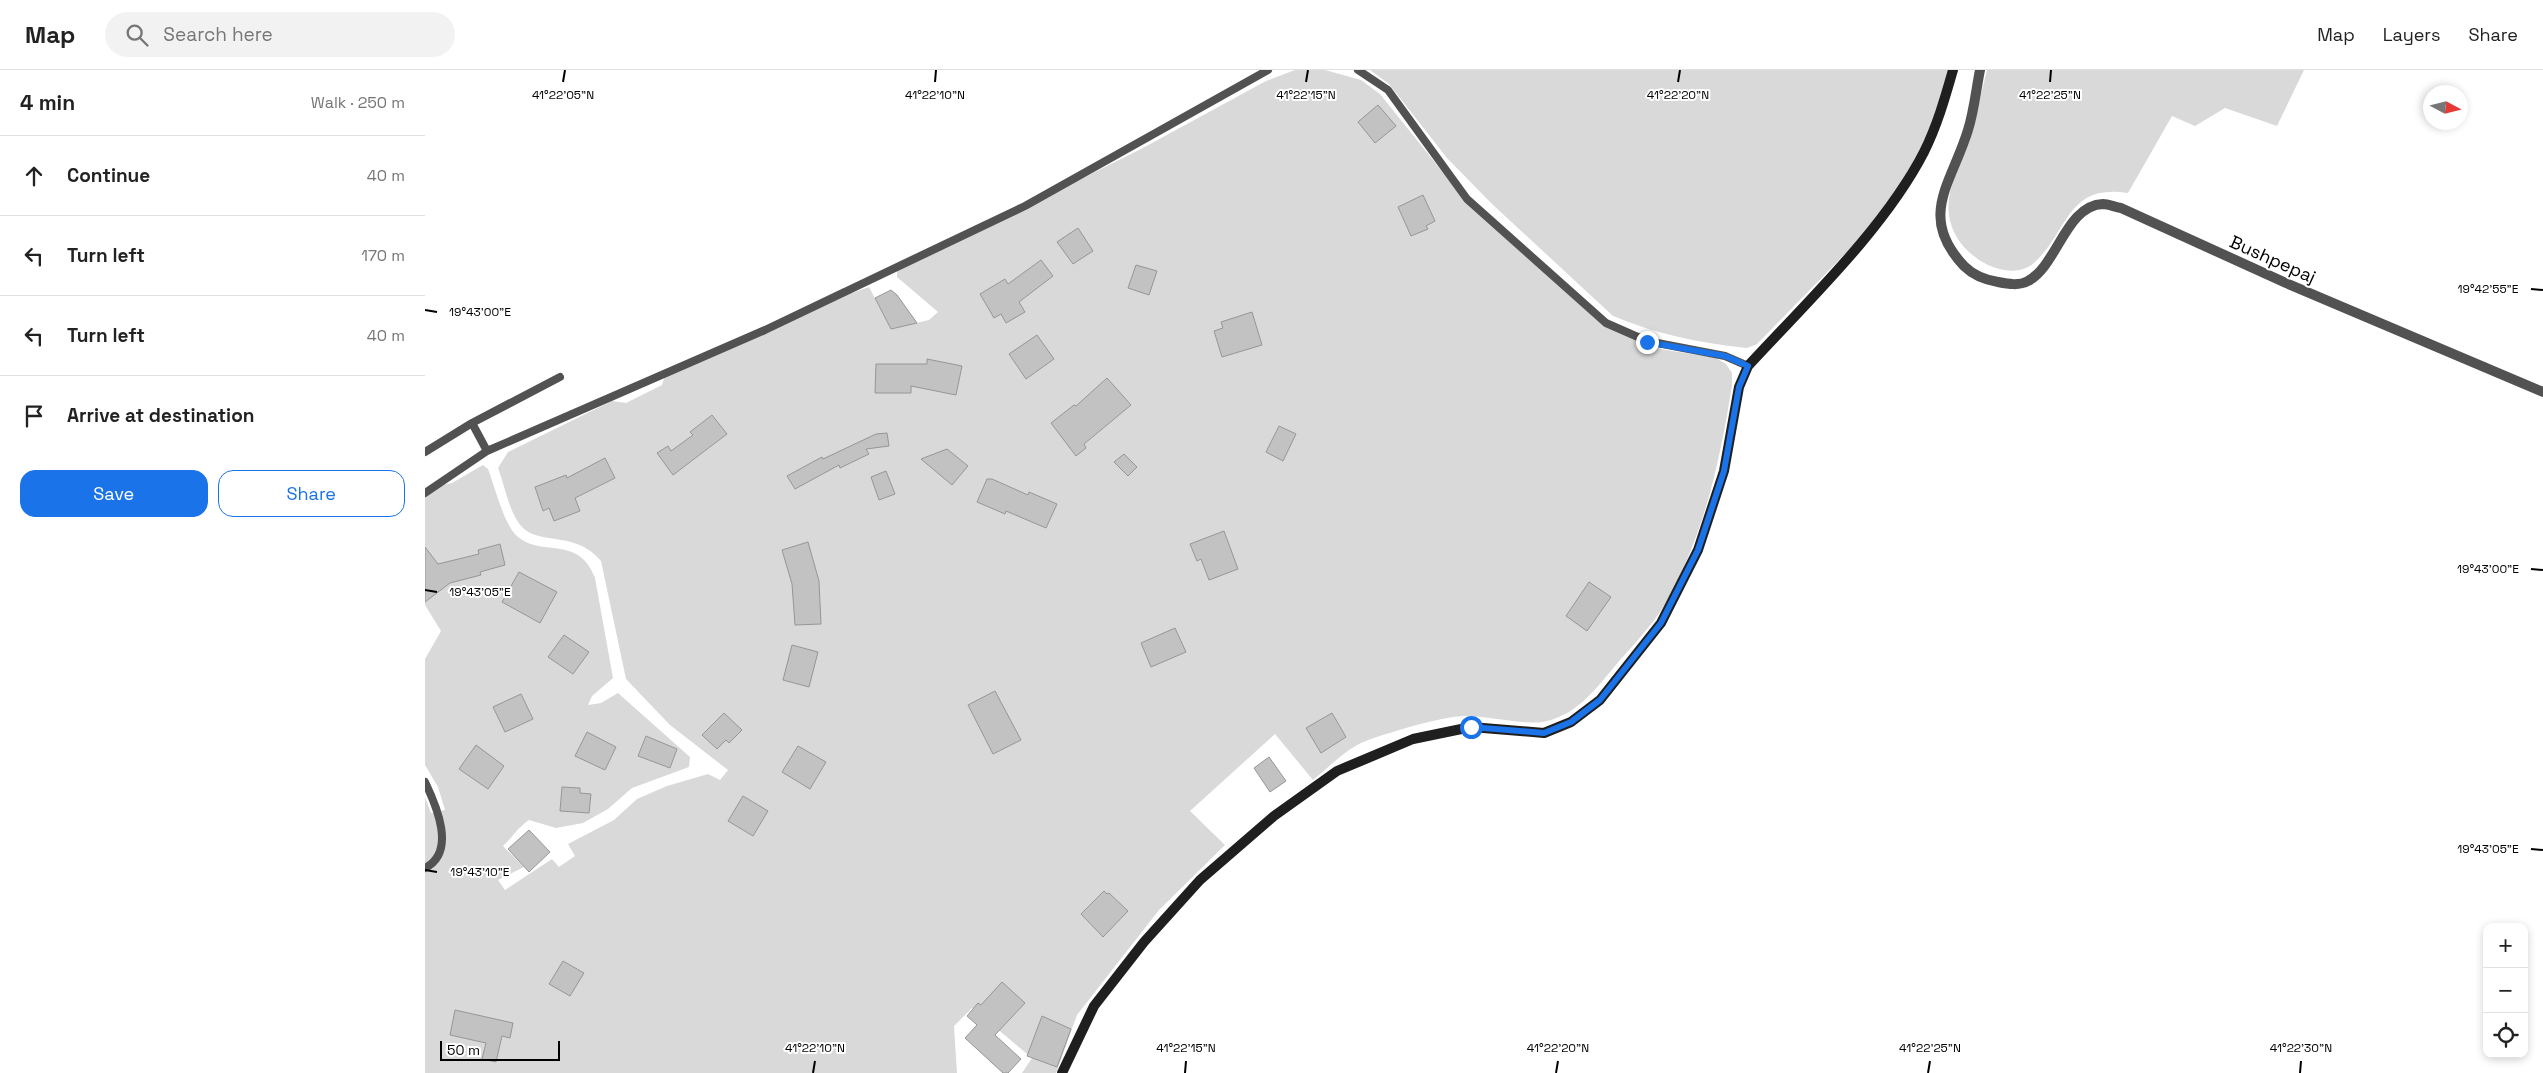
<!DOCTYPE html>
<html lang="en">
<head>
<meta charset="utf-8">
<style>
  :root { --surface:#fff; --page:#f2f2f2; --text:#222; --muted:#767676; --line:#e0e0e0; --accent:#1a73e8 }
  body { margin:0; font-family:"Space Grotesk",sans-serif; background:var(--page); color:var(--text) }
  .controls { position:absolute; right:15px; bottom:15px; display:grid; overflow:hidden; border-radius:10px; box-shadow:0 2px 8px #0003 }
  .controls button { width:45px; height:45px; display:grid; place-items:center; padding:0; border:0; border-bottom:1px solid var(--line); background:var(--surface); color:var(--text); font:25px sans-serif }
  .compass { position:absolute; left:1998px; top:15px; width:45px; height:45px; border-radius:50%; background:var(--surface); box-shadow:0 2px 8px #0003; rotate:97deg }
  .scale { position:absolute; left:15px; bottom:12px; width:120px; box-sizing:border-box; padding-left:5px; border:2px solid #000; border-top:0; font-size:14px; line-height:18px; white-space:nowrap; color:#000; -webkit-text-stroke:4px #fff; paint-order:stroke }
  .stop { position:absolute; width:15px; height:15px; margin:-11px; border:4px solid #1a73e8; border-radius:50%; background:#fff }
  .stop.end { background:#1a73e8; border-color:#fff; box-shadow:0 1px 5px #0008 }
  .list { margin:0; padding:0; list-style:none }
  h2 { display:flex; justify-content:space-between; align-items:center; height:65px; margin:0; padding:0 20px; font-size:21px }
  h2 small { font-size:16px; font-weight:400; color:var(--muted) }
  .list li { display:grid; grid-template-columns:32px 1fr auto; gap:15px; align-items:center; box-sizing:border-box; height:80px; padding:0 20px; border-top:1px solid var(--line) }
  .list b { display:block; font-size:19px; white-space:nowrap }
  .list em { font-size:16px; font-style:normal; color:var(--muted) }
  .actions { display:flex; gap:10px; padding:15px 20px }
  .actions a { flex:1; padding:11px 0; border:1px solid var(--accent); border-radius:15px; text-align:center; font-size:18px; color:var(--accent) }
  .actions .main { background:var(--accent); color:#fff }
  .icon { flex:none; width:28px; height:28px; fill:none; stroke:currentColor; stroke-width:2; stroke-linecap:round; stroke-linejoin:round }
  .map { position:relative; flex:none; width:2118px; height:1003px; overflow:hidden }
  header { display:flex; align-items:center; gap:30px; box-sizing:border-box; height:70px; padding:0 25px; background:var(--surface); border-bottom:1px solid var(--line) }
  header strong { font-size:24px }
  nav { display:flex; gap:28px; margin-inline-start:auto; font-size:18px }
  .search { width:350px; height:45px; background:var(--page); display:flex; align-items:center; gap:12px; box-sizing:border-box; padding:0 18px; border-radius:28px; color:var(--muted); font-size:19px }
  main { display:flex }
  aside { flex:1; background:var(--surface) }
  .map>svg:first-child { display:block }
</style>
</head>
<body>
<header>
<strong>Map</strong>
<div class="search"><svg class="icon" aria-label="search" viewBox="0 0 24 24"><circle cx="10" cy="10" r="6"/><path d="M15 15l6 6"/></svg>Search here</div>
<nav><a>Map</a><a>Layers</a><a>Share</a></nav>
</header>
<main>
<aside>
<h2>4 min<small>Walk · 250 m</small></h2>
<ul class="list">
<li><svg class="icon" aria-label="ahead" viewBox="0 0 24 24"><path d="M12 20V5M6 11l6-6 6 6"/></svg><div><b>Continue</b></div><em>40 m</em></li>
<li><svg class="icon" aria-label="left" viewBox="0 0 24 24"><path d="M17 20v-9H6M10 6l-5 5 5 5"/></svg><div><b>Turn left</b></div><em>170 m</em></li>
<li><svg class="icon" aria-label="left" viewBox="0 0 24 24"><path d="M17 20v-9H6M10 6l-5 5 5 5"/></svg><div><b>Turn left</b></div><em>40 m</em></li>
<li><svg class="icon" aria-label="arrive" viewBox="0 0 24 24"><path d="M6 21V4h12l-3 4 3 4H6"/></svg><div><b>Arrive at destination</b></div></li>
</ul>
<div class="actions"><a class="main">Save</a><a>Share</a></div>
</aside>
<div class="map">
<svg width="2118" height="1003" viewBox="0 0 2118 1003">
  <rect width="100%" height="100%" fill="#fff"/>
  <path fill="#d9d9d9" d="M870,0H900L936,10L955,24L1040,130L1181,257L1235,279L1291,288L1301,294L1307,303V315C1295,391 1279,466 1240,534C1227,556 1207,576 1190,596C1169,621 1151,646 1117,652C1100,655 1062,646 1042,646C1020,645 957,664 936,673C919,681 903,698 888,710L850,664L765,741L800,775L734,840L652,945L631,1003H597L607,988L547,938L529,956L532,1003H0V727L6,743L20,740L13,717L0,695V589L16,561L0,535V424L13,416L27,413L58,395L63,399C70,417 79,455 92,466C116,488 154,464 170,508L188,608L167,626L163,635L176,633L193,623L265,687L264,697L207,718L183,739L158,753L131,758L104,750C93,757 88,767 78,776L99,797L73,810L80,820L127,789L134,797L150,786L143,774L189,750L212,729L242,716L283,704L295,710L303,700L245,655L201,609L176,491C151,460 113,476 96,456C84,442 80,416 73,398L83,382L187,331L201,333L237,315L240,305L418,218L427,223L444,217L466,259L504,250L513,242L472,207V201L716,79L841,11Z
    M945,0H1524L1508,58L1455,148L1332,274L1322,278C1275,273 1231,264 1188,246L1066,133L1022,88L964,14Z
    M1562,0H1879L1852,56L1800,38L1770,56L1747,46L1703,123C1642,113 1644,160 1610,192C1597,204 1578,202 1563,195C1537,182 1520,158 1524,128C1527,108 1539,89 1545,70C1551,47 1556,23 1562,0Z"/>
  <path fill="#c2c2c2" stroke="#969696" d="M953,35L971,56L950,73L933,52Z
    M998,125L1010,151L1001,156L1003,159L986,166L973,137Z
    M653,158L668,181L648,194L632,172Z
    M616,190L628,206L594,232L600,242L581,253L576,244L569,248L555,224L580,209L583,214Z
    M711,195L732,201L724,225L703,218Z
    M466,220L472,225L492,253L466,259L450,228Z
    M827,242L837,275L797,287L789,261L798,258L796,252Z
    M612,265L629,289L601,309L584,284Z
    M502,289L537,296L531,325L486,316V323H450L451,294H502Z
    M682,308L706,335L659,374L661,378L651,386L626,353L649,335L651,336Z
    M287,345L302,364L248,405L232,383L243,376L246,381L268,365L265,362Z
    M854,356L871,364L858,391L841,382Z
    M462,363L464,376L441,379L444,384L415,398L414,395L370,419L362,406L397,387L398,389L451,364Z
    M522,379L543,396L527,415L496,389Z
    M699,384L712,397L703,406L689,392Z
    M180,388L190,408L150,428L155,441L129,451L124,438L118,441L110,417L141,405L142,408Z
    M461,401L470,424L454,430L446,407Z
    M562,409H567L603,425L604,422L632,434L621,458L581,441L580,444L552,432Z
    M799,461L813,499L784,510L776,489L772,491L765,474Z
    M383,472L394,511L396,554L370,555L367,514L357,480Z
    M75,474L80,495L55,502L56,505L25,513L0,532V477L13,494L54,484L53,480Z
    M94,502L132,522L115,553L77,532Z
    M1164,512L1186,527L1162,561L1141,546Z
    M750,558L761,582L726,597L716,573Z
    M139,565L164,582L148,604L123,587Z
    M367,575L393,582L384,617L358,610Z
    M570,621L596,670L568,684L543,635Z
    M96,624L108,649L80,662L68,637Z
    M299,643L317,660L304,673L301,670L292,679L277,665Z
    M907,643L921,667L896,683L881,658Z
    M162,662L191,677L180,700L150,686Z
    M221,666L252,679L245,698L213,686Z
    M51,675L79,696L63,719L34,699Z
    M373,676L401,692L385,719L357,702Z
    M844,687L861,711L845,722L829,698Z
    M137,717L155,718V723L166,724L164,743L135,741Z
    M318,726L343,741L328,766L303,751Z
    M104,760L125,782L104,802L83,779Z
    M679,821L682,824L684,823L703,841L678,867L656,844Z
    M138,891L159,903L145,926L124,914Z
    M577,912L600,933L570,965L596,989L583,1003H578L540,968L552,955L542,946L553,933L556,935Z
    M30,940L88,953L85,968L77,966L71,992L57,989L61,973L25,965Z
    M617,946L646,959L632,997L602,986Z"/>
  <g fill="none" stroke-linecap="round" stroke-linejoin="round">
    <path stroke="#525252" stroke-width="8" d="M933,0L963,20L1042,129L1181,253L1222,271L1300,286L1323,296
      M47,353L62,381
      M0,382L47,353L135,307
      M0,423L62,381L340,260L600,136L843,0
      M0,712C11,735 32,782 0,798"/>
    <path stroke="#525252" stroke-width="10" d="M1555,0C1551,20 1549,41 1543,60C1527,113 1492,146 1539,196C1548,205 1561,210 1573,212C1583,214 1594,216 1603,211C1632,196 1641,135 1678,134C1683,134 1690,137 1696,138L1861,213L2118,322"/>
    <path stroke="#1f1f1f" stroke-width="10" d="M637,1003L669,936L719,872L775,810L849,746L912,701L988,669L1046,657L1119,663L1146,652L1175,630L1236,553L1273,480L1299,401L1314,317L1323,296C1382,232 1460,158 1499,82C1512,56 1520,28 1528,0"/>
  </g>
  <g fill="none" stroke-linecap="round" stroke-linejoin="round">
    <path stroke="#1a73e8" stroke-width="6" d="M1046,657L1119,663L1146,652L1175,630L1236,553L1273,480L1299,401L1314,317L1323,296L1300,286L1222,272"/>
  </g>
  <path fill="none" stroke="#000" stroke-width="2" d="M138,12L140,0M510,12L511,0M881,12L883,0M1253,12L1255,0M1625,12L1626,0M2106,219L2118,220M0,240L12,242M2106,499L2118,500M0,520L12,522M2106,779L2118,780M0,800L12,802M388,1003L390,991M760,1003L761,991M1131,1003L1133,991M1503,1003L1505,991M1875,1003L1876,991"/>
  <g text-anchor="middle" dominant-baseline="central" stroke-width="4" stroke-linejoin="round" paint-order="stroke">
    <g font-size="18" fill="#000" stroke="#fff">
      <text transform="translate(1848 189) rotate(24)">Bushpepaj</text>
    </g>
  </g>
  <g font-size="12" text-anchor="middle" fill="#000" stroke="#fff" stroke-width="4" stroke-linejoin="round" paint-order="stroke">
    <text x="138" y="29">41°22'05"N</text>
    <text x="510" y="29">41°22'10"N</text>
    <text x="881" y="29">41°22'15"N</text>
    <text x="1253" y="29">41°22'20"N</text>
    <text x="1625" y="29">41°22'25"N</text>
    <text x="2063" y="223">19°42'55"E</text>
    <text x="55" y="246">19°43'00"E</text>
    <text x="2063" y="503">19°43'00"E</text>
    <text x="55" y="526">19°43'05"E</text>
    <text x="2063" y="783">19°43'05"E</text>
    <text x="55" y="806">19°43'10"E</text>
    <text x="390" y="982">41°22'10"N</text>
    <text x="761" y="982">41°22'15"N</text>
    <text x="1133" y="982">41°22'20"N</text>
    <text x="1505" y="982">41°22'25"N</text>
    <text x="1876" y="982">41°22'30"N</text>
  </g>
</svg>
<div class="controls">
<button>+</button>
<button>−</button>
<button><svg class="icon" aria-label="locate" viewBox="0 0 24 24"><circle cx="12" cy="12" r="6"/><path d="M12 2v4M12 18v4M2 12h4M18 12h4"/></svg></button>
</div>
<svg class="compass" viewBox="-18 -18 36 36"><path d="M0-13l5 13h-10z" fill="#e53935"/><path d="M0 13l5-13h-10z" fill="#767676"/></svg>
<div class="scale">50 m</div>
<div class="stop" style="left:1046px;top:657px"></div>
<div class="stop end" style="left:1222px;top:272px"></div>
</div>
</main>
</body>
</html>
